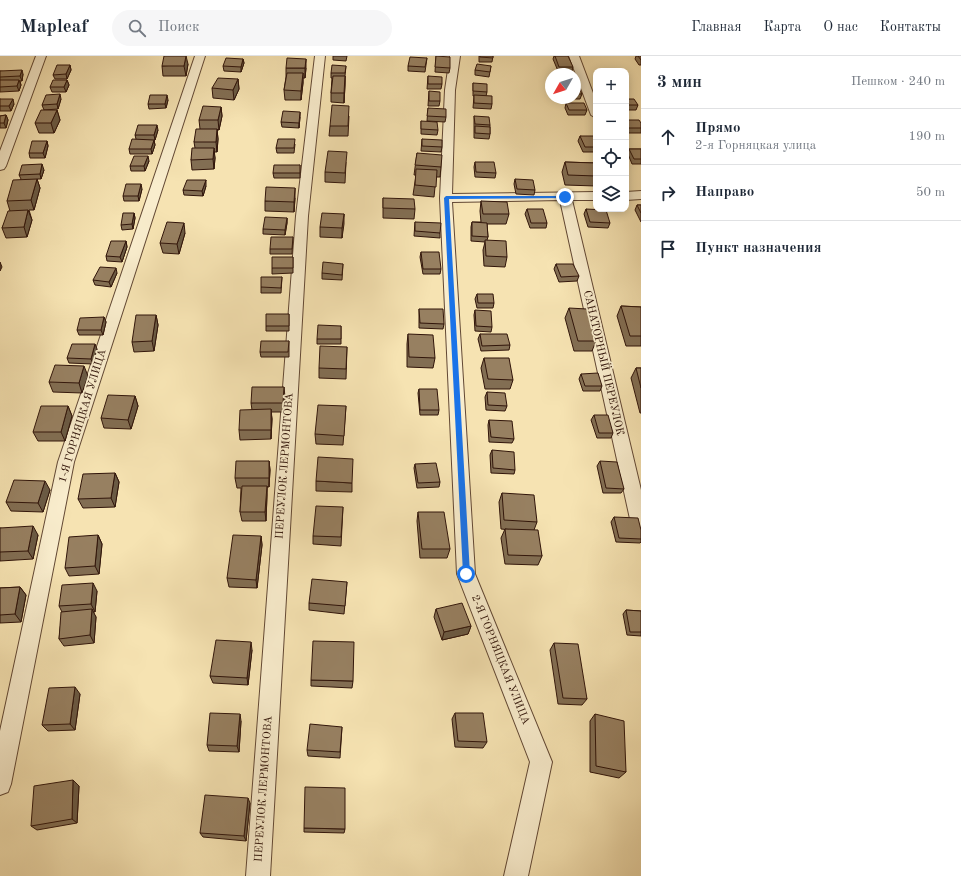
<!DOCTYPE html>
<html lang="ru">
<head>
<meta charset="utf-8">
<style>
  :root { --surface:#fff; --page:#f6f6f7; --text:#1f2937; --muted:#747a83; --line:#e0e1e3 }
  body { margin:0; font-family:"Old Standard TT",serif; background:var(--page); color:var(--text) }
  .controls { position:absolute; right:12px; top:12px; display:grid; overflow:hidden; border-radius:8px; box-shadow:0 2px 10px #0003 }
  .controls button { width:36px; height:36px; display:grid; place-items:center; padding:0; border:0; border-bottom:1px solid var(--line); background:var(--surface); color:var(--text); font:20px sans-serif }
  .compass { position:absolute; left:545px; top:12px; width:36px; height:36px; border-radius:50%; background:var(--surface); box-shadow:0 2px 10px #0003; rotate:231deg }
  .stop { position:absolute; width:12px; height:12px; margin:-9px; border:3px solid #1a73e8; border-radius:50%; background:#fff }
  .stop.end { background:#1a73e8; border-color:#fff; box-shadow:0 1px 4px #0008 }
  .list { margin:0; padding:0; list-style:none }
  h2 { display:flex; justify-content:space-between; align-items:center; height:52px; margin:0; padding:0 16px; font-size:17px }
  h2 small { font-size:13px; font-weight:400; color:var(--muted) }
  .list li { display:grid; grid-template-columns:26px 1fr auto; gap:12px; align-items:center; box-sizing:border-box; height:56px; padding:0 16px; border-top:1px solid var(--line) }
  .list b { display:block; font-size:15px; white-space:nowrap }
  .list p { margin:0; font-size:13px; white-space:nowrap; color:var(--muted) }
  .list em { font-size:13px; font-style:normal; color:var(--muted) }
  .icon { flex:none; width:22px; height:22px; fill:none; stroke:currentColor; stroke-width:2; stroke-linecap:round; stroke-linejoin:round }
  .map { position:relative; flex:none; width:641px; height:820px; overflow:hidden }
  header { display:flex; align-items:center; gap:24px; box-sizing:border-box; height:56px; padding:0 20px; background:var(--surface); border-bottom:1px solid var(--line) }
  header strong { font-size:19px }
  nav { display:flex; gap:22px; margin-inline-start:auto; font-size:14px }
  .search { width:280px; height:36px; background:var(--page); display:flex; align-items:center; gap:10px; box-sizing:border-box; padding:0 14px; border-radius:22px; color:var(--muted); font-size:15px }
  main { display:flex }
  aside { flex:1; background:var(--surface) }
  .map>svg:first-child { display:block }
</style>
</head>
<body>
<header>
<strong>Mapleaf</strong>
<div class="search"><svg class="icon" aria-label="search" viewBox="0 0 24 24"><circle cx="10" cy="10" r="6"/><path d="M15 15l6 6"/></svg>Поиск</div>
<nav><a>Главная</a><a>Карта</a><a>О нас</a><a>Контакты</a></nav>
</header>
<main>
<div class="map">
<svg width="641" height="820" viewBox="0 0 641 820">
  <rect width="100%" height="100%" fill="#f6e3b2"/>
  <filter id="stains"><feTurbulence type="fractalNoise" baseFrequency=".005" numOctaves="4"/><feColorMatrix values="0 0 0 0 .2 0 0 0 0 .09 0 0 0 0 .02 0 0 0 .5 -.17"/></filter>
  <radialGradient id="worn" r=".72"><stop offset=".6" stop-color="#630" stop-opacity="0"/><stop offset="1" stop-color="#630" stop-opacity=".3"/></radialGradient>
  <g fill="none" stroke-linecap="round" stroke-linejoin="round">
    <g stroke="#624834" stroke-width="2">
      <path id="minor" d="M36,0H46L6,110L4,113L0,114V95Z
        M195,0H205L74,406L11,728L8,736L0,739V675L58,406Z
        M315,0H325L308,160L270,820H246L296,160Z
        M450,0H460L455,34L452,138L596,136V144H572L641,434V480L635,477L632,472L560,144L452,146L475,518L552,706L528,820H504L530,706L457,518L440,142L445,34Z
        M569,0H579L596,45V62L591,59Z
        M641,135V143L626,144V136Z"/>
    </g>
    <use href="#minor" fill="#f9edcd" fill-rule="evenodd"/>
  </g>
  <path fill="#826e53" stroke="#31150a" d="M333,0H347L346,5L333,4Z
    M436,0L450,12L449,17L435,16Z
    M479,0H493L492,6H479Z
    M554,0L573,11L572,15H558L553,3Z
    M636,0H641V9H639L635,3Z
    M427,2L425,16L408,15V10Z
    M243,3L244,7L241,16L224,15L223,10Z
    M188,8L186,20H163L162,10Z
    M70,9L71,14L67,23H55L53,19Z
    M346,10L345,20V29L344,47L331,46V37L332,22H331V17Z
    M491,10L489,21L475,19V14Z
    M286,12H306L305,22H303V27L301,44H285L284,34L286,21Z
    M0,15L23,18L22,25H20L21,29L19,35L0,36Z
    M428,20L442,28L441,33H427Z
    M238,23L239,33L234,44L213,42L212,32Z
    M67,24L69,29L66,36H52L50,31Z
    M473,27L487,36L486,40L492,48L491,53L473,52L474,40H473Z
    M575,30L582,38L580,43H563V42H575Z
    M429,35L440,45L439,50H428Z
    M0,43L14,48L11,55H0Z
    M61,43L58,53L44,54L42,49Z
    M626,43L638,49L636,54H626Z
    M168,44L166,52L149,53L148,48Z
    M566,47L587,54L585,59H568L565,52Z
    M221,51L222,60L219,74H217L218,83L217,96H214L215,102L214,113L192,114L191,104L195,92L194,86L200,73L199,64Z
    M428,52L446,61L445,66L427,65Z
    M57,54L60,64L54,77H39L35,67Z
    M6,59L8,64L6,72H0V60Z
    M349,60L348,80H329L330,70Z
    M474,60L490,69V78L489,83L474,82Z
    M300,61L299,72L282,71L281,66Z
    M626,64L641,67V77H626Z
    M421,65L438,74L437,79L421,78Z
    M158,74L155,84H154L155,89L152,98H130L129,93L136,83L135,79Z
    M580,80L596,84V96H583L578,85Z
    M422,83L442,91L441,96L421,95Z
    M47,85L48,90L45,102H30L29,97Z
    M295,88L294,97H277L276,92Z
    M629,93H641V108H632L628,98Z
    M417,97L441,111L440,121H436L434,141L413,139L416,119H414Z
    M149,105L145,115H131L130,110Z
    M346,106L345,127L325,126V116Z
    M475,106L496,117L495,122L475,121L474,111Z
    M565,106L596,107V130L565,129L562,116Z
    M300,109V122H274L273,117Z
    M44,114L41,123H37L40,132L34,154H29L32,164L27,181L6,182L2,172L10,155L7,145L21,123L19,119Z
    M515,123L535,134L534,139L516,138L514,128Z
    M206,130L203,140L184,139L183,134Z
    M142,133L139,145H124L123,140Z
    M295,142L294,156L265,155V145Z
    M383,142L415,153L414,163L383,162Z
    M481,145L509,158L506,168H487L488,181L487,184L507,201L505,211L484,210L483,194L485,186L471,185V171L472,166H481L480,155Z
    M637,149H641V166L635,154Z
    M527,153L547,167L546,172H530L525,158Z
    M586,153L610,167L608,172L588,171L584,158Z
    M134,157L135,162L133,173L122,174L121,169Z
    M344,158L342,182L320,181V171Z
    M287,162V167L285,179L263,178V173Z
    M415,166L440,177V182L414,180Z
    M185,177L179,198L163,197L160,187Z
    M293,181L292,198H270V193Z
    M126,185L127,191L122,206L107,205L106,200Z
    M421,196L441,213L440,218H423L420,201Z
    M293,201V217L272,218V212Z
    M343,208L342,224L322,223V217Z
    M556,208L579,220L577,225L559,226L554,213Z
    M117,217L111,231L95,229L93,224Z
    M282,221L281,237H261V231Z
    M477,238L494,247L493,252H477L475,243Z
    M621,250L641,251V290H626L617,260Z
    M569,252L596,285L592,295H574L565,262Z
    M419,253L444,268L443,273L419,272Z
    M475,254L492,271L491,276L475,275L474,259Z
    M289,258V275H266V270Z
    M156,259L158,269L154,295L134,296L132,286Z
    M104,261L106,266L103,279H79L77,274Z
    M341,270V288H317V283Z
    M408,278L435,302L433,312L407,311V288Z
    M480,278L510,289L509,294L481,295L478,283Z
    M289,285V301H261L260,296Z
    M347,291L346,323L319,322V312Z
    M97,293L93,308L69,307L67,302Z
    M484,302L513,324L510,333H485L481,312Z
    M636,312H641V357H640L631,322Z
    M581,318L602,330L600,335H583L579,323Z
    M88,320L82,337L53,336L49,326Z
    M419,333L439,354L438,359H420L418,337Z
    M487,336L507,350L505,355L486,354L485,341Z
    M135,340L138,350L131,373L104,372L101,362Z
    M285,341L284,356H271L272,363L271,383L240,384L239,374L252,354L251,347Z
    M68,350L72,360L65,385H38L33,376Z
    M346,350L343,389L316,388L315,378Z
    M594,359L613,377L611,382H597L591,364Z
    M489,364L514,383L512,387L489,386L488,369Z
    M492,394L515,414L514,418L491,417L490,399Z
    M269,405L270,414L269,431H267V439L266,465H242L240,456L241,432H237L235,422Z
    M600,405L624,433L621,437H603L597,410Z
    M415,408L440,426L439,431L417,432L414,412Z
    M115,417L119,426L115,451L83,452L78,443Z
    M316,425L352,427V436L316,435Z
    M50,434L43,456L11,455L6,446Z
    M502,437L537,466L534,474L542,500L538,509L505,508L501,482L505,473L511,474L501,473L499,446Z
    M343,451L341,490L313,488V480Z
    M418,456L450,493L447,502H420L417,465Z
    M614,461L641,474V486L640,487L616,486L611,466Z
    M0,472L38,479L33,503L0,505Z
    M98,479L102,488L99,518L69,520L65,512Z
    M261,480L262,489L257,532L229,531L227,522Z
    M347,526L344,558L309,554V547Z
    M20,531L26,539L21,566L0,567V532Z
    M97,535L95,556H93L96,561L94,587L64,590L59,583L62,556L59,550Z
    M436,553L471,570L468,578L442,584L434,561Z
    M626,554L641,555V580L627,579L623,558Z
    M554,587L587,643L582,649L558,648L550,594Z
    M252,594L248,629L213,627L210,620Z
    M311,624L353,625L352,632L311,630Z
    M80,638L75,674L48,675L42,669Z
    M455,657L487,686L483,692L455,691L452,663Z
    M595,658L626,716L619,722L590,716V665Z
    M241,665L239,696L209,695L207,689Z
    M342,671L340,702L308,700L307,694Z
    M73,724L79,730L77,767L37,774L31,770Z
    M250,747L246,785L203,781L200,777Z
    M304,772L345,773L344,777L304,776Z"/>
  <path fill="#6a5a44" stroke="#31150a" d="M186,0L188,8L186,20L184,10Z
    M243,3L244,7L241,16V11Z
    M306,3V12L305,22V12Z
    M70,9L71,14L67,23L66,18Z
    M22,14L23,18L22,25L20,20Z
    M303,17V27L301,44V35Z
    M345,20V29L344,47V37Z
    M238,23L239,33L234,44L233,34Z
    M19,24L21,29L19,35L17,30Z
    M67,24L69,29L66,36L64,31Z
    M60,38L61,43L58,53L57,48Z
    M167,39L168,44L166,52L165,48Z
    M13,43L14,48L11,55L9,50Z
    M221,51L222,60L219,74L218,64Z
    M57,54L60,64L54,77L51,67Z
    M300,56V61L299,72V67Z
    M6,59L8,64L6,72L4,67Z
    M157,69L158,74L155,84L154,79Z
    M217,73L218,83L217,96L216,86Z
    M154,84L155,89L152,98L151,93Z
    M47,85L48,90L45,102L43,97Z
    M214,92L215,102L214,113L213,103Z
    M148,100L149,105L145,115L144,110Z
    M42,108L44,114L41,123L40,118Z
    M37,123L40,132L34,154L31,144Z
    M206,124V130L203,140L202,135Z
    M141,128L142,133L139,145L138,140Z
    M295,132V142L294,156V146Z
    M28,154L32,164L27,181L24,171Z
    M134,157L135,162L133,173L132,168Z
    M344,158V168L342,182V172Z
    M287,162V167L285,179V174Z
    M184,167L185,177L179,198L177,188Z
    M126,185L127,191L122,206L120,201Z
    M0,206L2,211L0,215Z
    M116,212L117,217L111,231L109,226Z
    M156,259L158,269L154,295L152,285Z
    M104,261L106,266L103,279L101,274Z
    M95,288L97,293L93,308L91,303Z
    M84,310L88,320L82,337L79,327Z
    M284,331L285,341L284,356L283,347Z
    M135,340L138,350L131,373L128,364Z
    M68,350L72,360L65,385L61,376Z
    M271,353L272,363L271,383Z
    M269,405L270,414L269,431Z
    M115,417L119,426L115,451L111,442Z
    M45,425L50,434L43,456L38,447Z
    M267,430V439L266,465L265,456Z
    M33,470L38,479L33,503L28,495Z
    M98,479L102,488L99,518L95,510Z
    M261,480L262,489L257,532L256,524Z
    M93,527L97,535L95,556L91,548Z
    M20,531L26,539L21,566L15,558Z
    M92,553L96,561L94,587L90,579Z
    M471,570L468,578L442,584L444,576Z
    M251,586L252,594L248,629L247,622Z
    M75,631L80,638L75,674L70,668Z
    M240,658L241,665L239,696L237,690Z
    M73,724L79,730L77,767L72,763Z
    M248,742L250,747L246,785L244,780Z"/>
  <path fill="#978061" stroke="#31150a" d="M164,0H186L184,10H162Z
    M436,0L450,1V12L435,11Z
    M480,0H493V2L480,1Z
    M555,0H568L573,11H559Z
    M638,0H641V4Z
    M410,1L427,2L425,11L408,10Z
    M226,2L243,3L241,11L223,10Z
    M287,2L306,3L305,12H286Z
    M477,8L491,10L490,16L475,14Z
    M57,9H70L66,18L53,19Z
    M332,9L346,10L345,17H331Z
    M22,14L20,20L0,21V15Z
    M287,17H303L301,35L284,34Z
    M333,20H345L344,37H331Z
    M428,20L442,21V28H428Z
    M218,22L238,23L233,34L212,32Z
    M0,24H19L17,30L0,31Z
    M53,24H67L64,31H50Z
    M473,27L487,28V36L473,35Z
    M575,30H578L582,38H575Z
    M429,35L440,36V45H429Z
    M60,38L57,48L42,49L46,39Z
    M150,39H167L165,48H148Z
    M474,39L492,40V48L474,47Z
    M0,43H13L9,50H0Z
    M626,43H634L638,49H626Z
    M566,47H584L587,54H569Z
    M332,49L349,50L348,70H330Z
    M203,50L221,51L218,64H199Z
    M428,52L446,53V61L427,60Z
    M41,54H57L51,67H35Z
    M283,55L300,56L299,67L281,66Z
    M6,59L4,67H0V60Z
    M474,60L489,61L490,69L475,68Z
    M626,64H639L641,67V72H626Z
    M421,65L437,66L438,74L421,73Z
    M138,69H157L154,79H135Z
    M475,70L490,71V78L475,77Z
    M196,73H217L216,86H194Z
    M580,80H594L596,84V91H585Z
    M132,83L154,84L151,93H129Z
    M278,83H295L294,92H276Z
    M422,83L442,84V91L422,90Z
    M32,85H47L43,97H29Z
    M192,92H214L213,103L191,104Z
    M629,93H641V103H634Z
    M328,95L347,96L345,117L325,116Z
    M417,97L442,99L441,111L415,109Z
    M134,100H148L144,110H130Z
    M475,106H494L496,117L476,116Z
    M565,106L596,107V120L568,119Z
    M42,108L40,118L19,119L22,109Z
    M274,109H300V117H273Z
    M416,113L437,114L436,131L415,129Z
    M37,123L31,144L7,145L13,124Z
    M515,123L533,124L535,134L517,133Z
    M187,124H206L202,135L183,134Z
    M126,128H141L138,140H123Z
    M266,131L295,132L294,146L265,145Z
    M383,142L414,143L415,153L383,152Z
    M481,145L507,146L509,158H483Z
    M637,149H641V157Z
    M527,153H543L547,167H531Z
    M586,153L606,154L610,167L590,166Z
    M28,154L24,171L2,172L8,155Z
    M123,157H134L132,168L121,169Z
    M322,157L344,158L342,172L320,171Z
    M265,161L287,162L285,174L263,173Z
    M167,166L184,167L177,188L160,187Z
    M415,166L441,167L440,177L415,175Z
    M472,166L487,167L488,181L472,180Z
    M271,181H293L292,193H270Z
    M485,184L506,185L507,201L486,200Z
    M111,185H126L120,201L106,200Z
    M421,196H439L441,213H423Z
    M272,201H293V212H272Z
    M323,206L343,208L342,219L322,217Z
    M556,208H573L579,220L561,221Z
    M100,211L116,212L109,226L93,224Z
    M261,221H282L281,232L261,231Z
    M477,238H493L494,247H478Z
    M621,250L641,251V280H630Z
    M569,252L587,253L596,285H578Z
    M419,253H443L444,268L420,267Z
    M475,254L491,255L492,271L476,270Z
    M266,258H289V270H266Z
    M136,259H156L152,285L132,286Z
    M104,261L101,274H77L80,262Z
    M318,269L341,270V283H317Z
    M408,278L433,279L435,302L409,301Z
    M480,278H507L510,289L482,290Z
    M261,285H289L288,296H260Z
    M72,288H95L91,303L67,302Z
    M320,290L347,291L346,313L319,312Z
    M484,302H509L513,324L488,323Z
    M55,309L84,310L79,327L49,326Z
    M636,312H641V332Z
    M598,317L602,330H585L581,318Z
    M252,331H284L283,347H251Z
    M419,333H437L439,354H420Z
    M487,336L505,337L507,350L488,349Z
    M108,339L135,340L128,364L101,362Z
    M318,349L346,350L344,380L315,378Z
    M41,350H68L61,376H33Z
    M271,353V374H239L240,354Z
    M594,359H608L613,377H599Z
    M489,364L512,365L514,383L491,381Z
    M492,394L514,396L515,414L493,412Z
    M318,401L353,403L352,427L316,425Z
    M236,405H269V422H235Z
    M600,405L617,406L624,433L606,432Z
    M436,407L440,426L418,427L415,408Z
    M115,417L111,442L78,443L83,418Z
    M14,424L45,425L38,447L6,446Z
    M242,430H267L265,456H240Z
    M502,437L534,439L537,466L504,464Z
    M316,450L343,451L341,481L313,480Z
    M418,456H444L450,493H422Z
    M614,461L638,462L641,474V483L619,482Z
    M33,470L28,495L0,496V472Z
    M505,473L538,474L542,500L508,499Z
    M98,479L95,510L65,512L69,481Z
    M233,479L261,480L256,524L227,522Z
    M312,523L347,526L345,550L309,547Z
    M93,527L91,548L59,550L62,529Z
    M20,531L15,558L0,559V532Z
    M462,547L471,570L444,576L436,553Z
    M92,553L90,579L59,583L61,556Z
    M626,554L641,555V576H630Z
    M216,584L251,586L247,622L210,620Z
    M313,585L354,586L353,625L311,624Z
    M554,587L578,588L587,643L563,642Z
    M75,631L70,668L42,669L49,632Z
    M210,657L240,658L237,690L207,689Z
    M455,657H483L487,686L458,685Z
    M595,658L624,665L626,716L596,710Z
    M310,668L342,671L340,696L307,694Z
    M73,724L72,763L31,770L34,730Z
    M305,731L345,732V773L304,772Z
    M205,739L248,742L244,780L200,777Z"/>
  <path fill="#1a73e8" d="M446,140H565L567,141L565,142L449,143L470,518L466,521L463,518L444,142Z"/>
  <g text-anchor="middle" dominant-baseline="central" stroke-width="3.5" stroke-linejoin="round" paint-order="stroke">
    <g font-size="11" fill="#31150a" stroke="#f9edcd">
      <text transform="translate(603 307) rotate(77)">САНАТОРНЫЙ ПЕРЕУЛОК</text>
      <text transform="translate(83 360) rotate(-73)">1-Я ГОРНЯЦКАЯ УЛИЦА</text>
      <text transform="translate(285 410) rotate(-86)">ПЕРЕУЛОК ЛЕРМОНТОВА</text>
      <text transform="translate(500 604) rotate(68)">2-Я ГОРНЯЦКАЯ УЛИЦА</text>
      <text transform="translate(264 733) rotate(-86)">ПЕРЕУЛОК ЛЕРМОНТОВА</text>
    </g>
  </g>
  <rect width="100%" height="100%" filter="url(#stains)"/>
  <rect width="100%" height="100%" fill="url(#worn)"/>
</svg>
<div class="controls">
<button>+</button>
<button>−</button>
<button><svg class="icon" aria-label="locate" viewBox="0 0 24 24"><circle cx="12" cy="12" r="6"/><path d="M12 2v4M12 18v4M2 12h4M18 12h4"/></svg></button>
<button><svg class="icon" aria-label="layers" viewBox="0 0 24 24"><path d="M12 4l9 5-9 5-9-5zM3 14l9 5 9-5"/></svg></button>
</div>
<svg class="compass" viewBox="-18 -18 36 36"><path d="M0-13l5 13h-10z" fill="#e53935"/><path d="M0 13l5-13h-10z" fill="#747a83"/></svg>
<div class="stop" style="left:466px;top:518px"></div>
<div class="stop end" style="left:565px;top:141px"></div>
</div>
<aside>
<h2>3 мин<small>Пешком · 240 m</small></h2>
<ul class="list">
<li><svg class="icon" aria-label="ahead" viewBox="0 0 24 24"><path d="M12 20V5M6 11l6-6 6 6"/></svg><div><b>Прямо</b><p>2-я Горняцкая улица</p></div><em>190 m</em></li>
<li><svg class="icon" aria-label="right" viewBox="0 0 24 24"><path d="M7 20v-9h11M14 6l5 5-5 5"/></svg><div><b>Направо</b></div><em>50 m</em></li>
<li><svg class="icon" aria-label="arrive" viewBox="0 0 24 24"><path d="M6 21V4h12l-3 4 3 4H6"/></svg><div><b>Пункт назначения</b></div></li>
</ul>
</aside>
</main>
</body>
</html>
